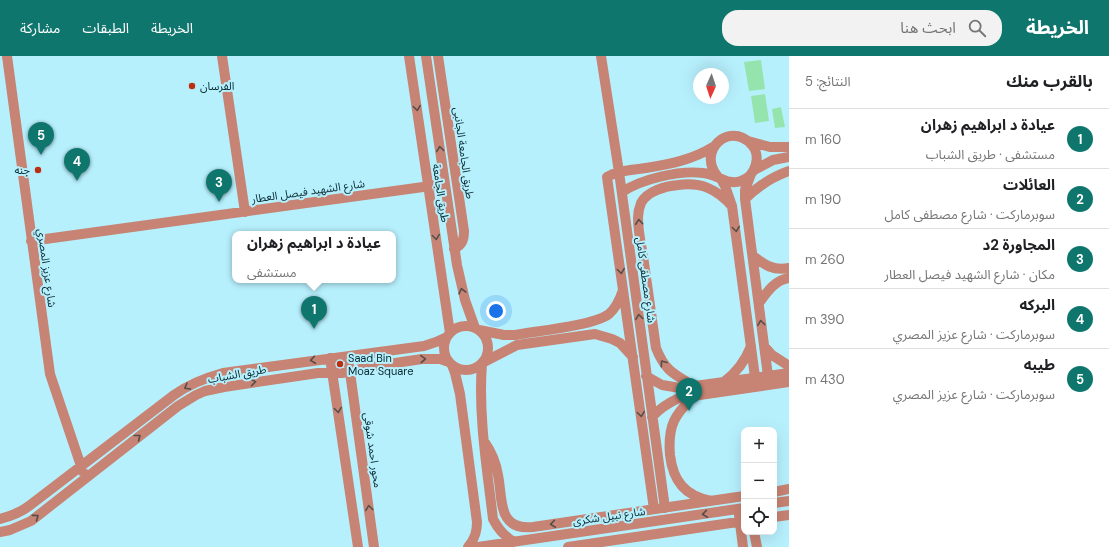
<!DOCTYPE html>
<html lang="ar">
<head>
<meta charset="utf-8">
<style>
  :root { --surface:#fff; --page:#f2f2f2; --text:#202124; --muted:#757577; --line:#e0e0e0; --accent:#0f766e }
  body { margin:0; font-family:"DM Sans","Noto Sans Arabic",sans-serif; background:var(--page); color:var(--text); direction:rtl }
  .controls { position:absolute; right:12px; bottom:12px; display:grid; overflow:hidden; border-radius:8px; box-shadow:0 4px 16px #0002 }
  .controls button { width:36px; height:36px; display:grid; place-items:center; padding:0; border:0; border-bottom:1px solid var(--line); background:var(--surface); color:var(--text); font:20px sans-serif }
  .compass { position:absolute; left:693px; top:12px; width:36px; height:36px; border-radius:50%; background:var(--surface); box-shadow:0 4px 16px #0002; rotate:183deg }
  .you { position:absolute; left:496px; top:255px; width:14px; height:14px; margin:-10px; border:3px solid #fff; border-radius:50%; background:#1a73e8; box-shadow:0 0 0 6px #1a73e833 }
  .badge { display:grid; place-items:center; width:26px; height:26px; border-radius:50%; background:var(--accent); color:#fff; font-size:13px; font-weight:700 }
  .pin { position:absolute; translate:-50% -33px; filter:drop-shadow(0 1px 2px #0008) }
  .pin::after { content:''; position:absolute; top:21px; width:14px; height:12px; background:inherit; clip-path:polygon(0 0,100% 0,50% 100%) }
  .popup { position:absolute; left:232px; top:175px; width:164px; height:52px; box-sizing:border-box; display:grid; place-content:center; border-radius:8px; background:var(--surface); filter:drop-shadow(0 1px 3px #0005); font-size:13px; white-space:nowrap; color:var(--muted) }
  .popup b { font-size:15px; color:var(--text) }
  .popup::after { content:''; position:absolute; left:50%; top:100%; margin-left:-8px; border:8px solid transparent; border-top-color:var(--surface) }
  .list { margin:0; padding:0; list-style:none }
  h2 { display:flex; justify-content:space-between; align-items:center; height:52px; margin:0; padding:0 16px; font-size:17px }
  h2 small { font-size:13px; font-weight:400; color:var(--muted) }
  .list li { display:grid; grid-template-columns:26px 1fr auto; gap:12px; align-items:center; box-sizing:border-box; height:60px; padding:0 16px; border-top:1px solid var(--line) }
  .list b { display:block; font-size:15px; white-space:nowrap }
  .list p { margin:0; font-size:13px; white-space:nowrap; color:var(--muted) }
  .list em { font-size:13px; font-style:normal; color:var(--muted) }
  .icon { flex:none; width:22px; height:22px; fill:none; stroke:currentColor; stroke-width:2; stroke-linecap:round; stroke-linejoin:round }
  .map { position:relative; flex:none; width:789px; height:491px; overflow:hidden; direction:ltr }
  header { display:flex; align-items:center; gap:24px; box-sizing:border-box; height:56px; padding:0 20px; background:var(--accent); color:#fff }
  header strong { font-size:19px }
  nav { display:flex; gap:22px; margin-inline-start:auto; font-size:14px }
  .search { width:280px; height:36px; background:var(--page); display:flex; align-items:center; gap:10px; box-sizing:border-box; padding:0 14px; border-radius:16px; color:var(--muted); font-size:15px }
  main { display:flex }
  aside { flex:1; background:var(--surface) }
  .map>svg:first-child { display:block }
</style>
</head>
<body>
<header>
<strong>الخريطة</strong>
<div class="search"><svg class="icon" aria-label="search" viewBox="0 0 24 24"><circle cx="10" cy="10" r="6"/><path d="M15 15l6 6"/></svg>ابحث هنا</div>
<nav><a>الخريطة</a><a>الطبقات</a><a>مشاركة</a></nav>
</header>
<main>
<aside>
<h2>بالقرب منك<small>النتائج: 5</small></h2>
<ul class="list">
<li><span class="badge">1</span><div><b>عيادة د ابراهيم زهران</b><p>مستشفى · طريق الشباب</p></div><em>160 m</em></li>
<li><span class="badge">2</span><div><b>العائلات</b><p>سوبرماركت · شارع مصطفى كامل</p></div><em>190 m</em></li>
<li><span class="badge">3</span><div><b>المجاورة 2د</b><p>مكان · شارع الشهيد فيصل العطار</p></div><em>260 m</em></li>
<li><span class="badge">4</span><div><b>البركه</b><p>سوبرماركت · شارع عزيز المصري</p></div><em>390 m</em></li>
<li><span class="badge">5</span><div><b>طيبه</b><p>سوبرماركت · شارع عزيز المصري</p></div><em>430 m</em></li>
</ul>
</aside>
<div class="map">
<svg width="789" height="491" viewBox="0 0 789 491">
  <rect width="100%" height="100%" fill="#b7f0fd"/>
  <path fill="#96e4ad" d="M761,4L765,33L749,35L744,6Z
    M765,38L769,65L755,67L751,40Z
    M781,51L785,71L775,72L772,53Z"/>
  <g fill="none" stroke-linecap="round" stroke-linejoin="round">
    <path stroke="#c78373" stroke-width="10" d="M7,0L50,318L83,416
      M222,0L245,156
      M409,0L450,277
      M426,0L457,209L465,244L475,272
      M438,0L464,175C464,184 462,189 454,193
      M601,0L619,116L665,452
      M748,85L770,91H789
      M754,114L773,104L789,101
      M751,118L745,134V143L768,320
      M721,123L725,130L732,150L755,321
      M622,136C642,123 679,114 703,117C717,118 727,130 741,125C756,120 762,99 751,88C729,65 696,95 718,121
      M745,143C758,130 772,121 789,115
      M31,185L445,128
      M753,200C765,209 773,215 789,212
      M759,247C767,236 775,224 789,222
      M444 292a22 22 0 1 1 44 0a22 22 0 1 1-44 0Z
      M479,274L504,279H515C536,275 593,270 609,258C616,252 620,243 623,234
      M764,290L772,299L789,310
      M330,302L358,491
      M484,306L517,289L595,278L612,283L620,287L633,301
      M482,307C478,359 487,412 493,463C498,473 504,480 514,486
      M349,309L374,491
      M452,309L455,317L460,338L477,466C477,476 475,483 468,491
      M646,320L662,329L680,332L789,317
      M724,326C737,316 745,306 751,290
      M652,361C660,352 668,347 679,342L789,326
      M484,385C491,395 496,406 498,419C503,443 497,475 533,471L744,440
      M774,436L789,433
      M711,445C685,440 673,425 670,399C669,387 669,376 674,365C679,354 687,347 695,339L694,330C674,318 665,315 656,292C652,264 648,236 644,207C642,192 638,177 638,162C638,157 639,152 641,147C647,135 666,130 678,129C702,126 716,133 732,150
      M774,447L789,445
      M654,453L607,121C618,114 633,114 646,112C670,108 692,104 713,91
      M739,459L743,491
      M774,461L789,459
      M0,463C11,460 20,457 29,450L174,339C189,328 205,322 223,317L424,290L436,286L447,281
      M0,476L10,474L31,465L178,350L196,339L205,335L224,331L318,317H343L368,311L422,303H440L449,306
      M754,476L757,491
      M478,491L744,452
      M568,491L744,465"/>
  </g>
  <defs><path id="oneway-chevron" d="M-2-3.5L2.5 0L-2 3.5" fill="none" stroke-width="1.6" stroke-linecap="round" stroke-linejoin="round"/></defs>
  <g stroke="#544e4b">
    <use href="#oneway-chevron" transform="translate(417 52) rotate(82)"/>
    <use href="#oneway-chevron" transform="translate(440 93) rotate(-98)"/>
    <use href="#oneway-chevron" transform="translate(639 166) rotate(-95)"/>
    <use href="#oneway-chevron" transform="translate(736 173) rotate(82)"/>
    <use href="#oneway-chevron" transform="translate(436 181) rotate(82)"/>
    <use href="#oneway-chevron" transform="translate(621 215) rotate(82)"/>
    <use href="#oneway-chevron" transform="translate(462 235) rotate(-104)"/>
    <use href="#oneway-chevron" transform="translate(639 261) rotate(-98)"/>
    <use href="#oneway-chevron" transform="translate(761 267) rotate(-97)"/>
    <use href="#oneway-chevron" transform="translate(423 303) rotate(-3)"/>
    <use href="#oneway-chevron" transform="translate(313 304) rotate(172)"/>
    <use href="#oneway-chevron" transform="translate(663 307) rotate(-126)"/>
    <use href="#oneway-chevron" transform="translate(253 326) rotate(-8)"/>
    <use href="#oneway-chevron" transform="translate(187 331) rotate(150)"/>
    <use href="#oneway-chevron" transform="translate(338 354) rotate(82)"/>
    <use href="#oneway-chevron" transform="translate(641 358) rotate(82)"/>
    <use href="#oneway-chevron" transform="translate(138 381) rotate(-38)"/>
    <use href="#oneway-chevron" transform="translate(369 452) rotate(-98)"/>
    <use href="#oneway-chevron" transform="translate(705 458) rotate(172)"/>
    <use href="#oneway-chevron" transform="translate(36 461) rotate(-37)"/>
    <use href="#oneway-chevron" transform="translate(553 468) rotate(172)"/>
  </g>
  <g fill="#bb3012" stroke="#b7f0fd" stroke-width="1.5">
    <circle cx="192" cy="30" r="4"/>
    <circle cx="38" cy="114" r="4"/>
    <circle cx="340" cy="308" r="4"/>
  </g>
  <g text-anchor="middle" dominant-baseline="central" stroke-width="4" stroke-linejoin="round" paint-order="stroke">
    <g font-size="11" fill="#082a31" stroke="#b7f0fd" text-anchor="start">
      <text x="200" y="30">الفرسان</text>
      <text x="30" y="114" text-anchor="end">جنه</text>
      <text x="348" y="302">Saad Bin<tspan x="348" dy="13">Moaz Square</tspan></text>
    </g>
    <g font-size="11" fill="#082a31" stroke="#b7f0fd">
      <text transform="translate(464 97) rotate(82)">طريق الجامعة الجانبى</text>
      <text transform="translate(308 135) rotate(-8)">شارع الشهيد فيصل العطار</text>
      <text transform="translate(441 137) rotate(81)">طريق الجامعة</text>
      <text transform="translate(47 212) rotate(82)">شارع عزيز المصري</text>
      <text transform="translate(646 224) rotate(82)">شارع مصطفى كامل</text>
      <text transform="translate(237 318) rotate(-10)">طريق الشباب</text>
      <text transform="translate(373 394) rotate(82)">محور احمد شوقى</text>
      <text transform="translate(609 460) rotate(-8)">شارع نبيل شكرى</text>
    </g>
  </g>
</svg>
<div class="controls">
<button>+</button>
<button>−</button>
<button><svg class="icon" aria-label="locate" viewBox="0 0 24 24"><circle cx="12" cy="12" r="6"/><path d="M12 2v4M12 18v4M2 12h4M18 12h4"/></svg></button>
</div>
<svg class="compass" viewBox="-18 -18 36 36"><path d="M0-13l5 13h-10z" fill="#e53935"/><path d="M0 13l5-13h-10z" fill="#757577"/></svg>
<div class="you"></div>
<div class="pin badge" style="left:314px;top:273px">1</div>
<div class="popup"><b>عيادة د ابراهيم زهران</b>مستشفى</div>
<div class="pin badge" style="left:689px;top:355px">2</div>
<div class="pin badge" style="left:219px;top:146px">3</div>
<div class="pin badge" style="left:77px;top:125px">4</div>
<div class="pin badge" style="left:41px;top:99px">5</div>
</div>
</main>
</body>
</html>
